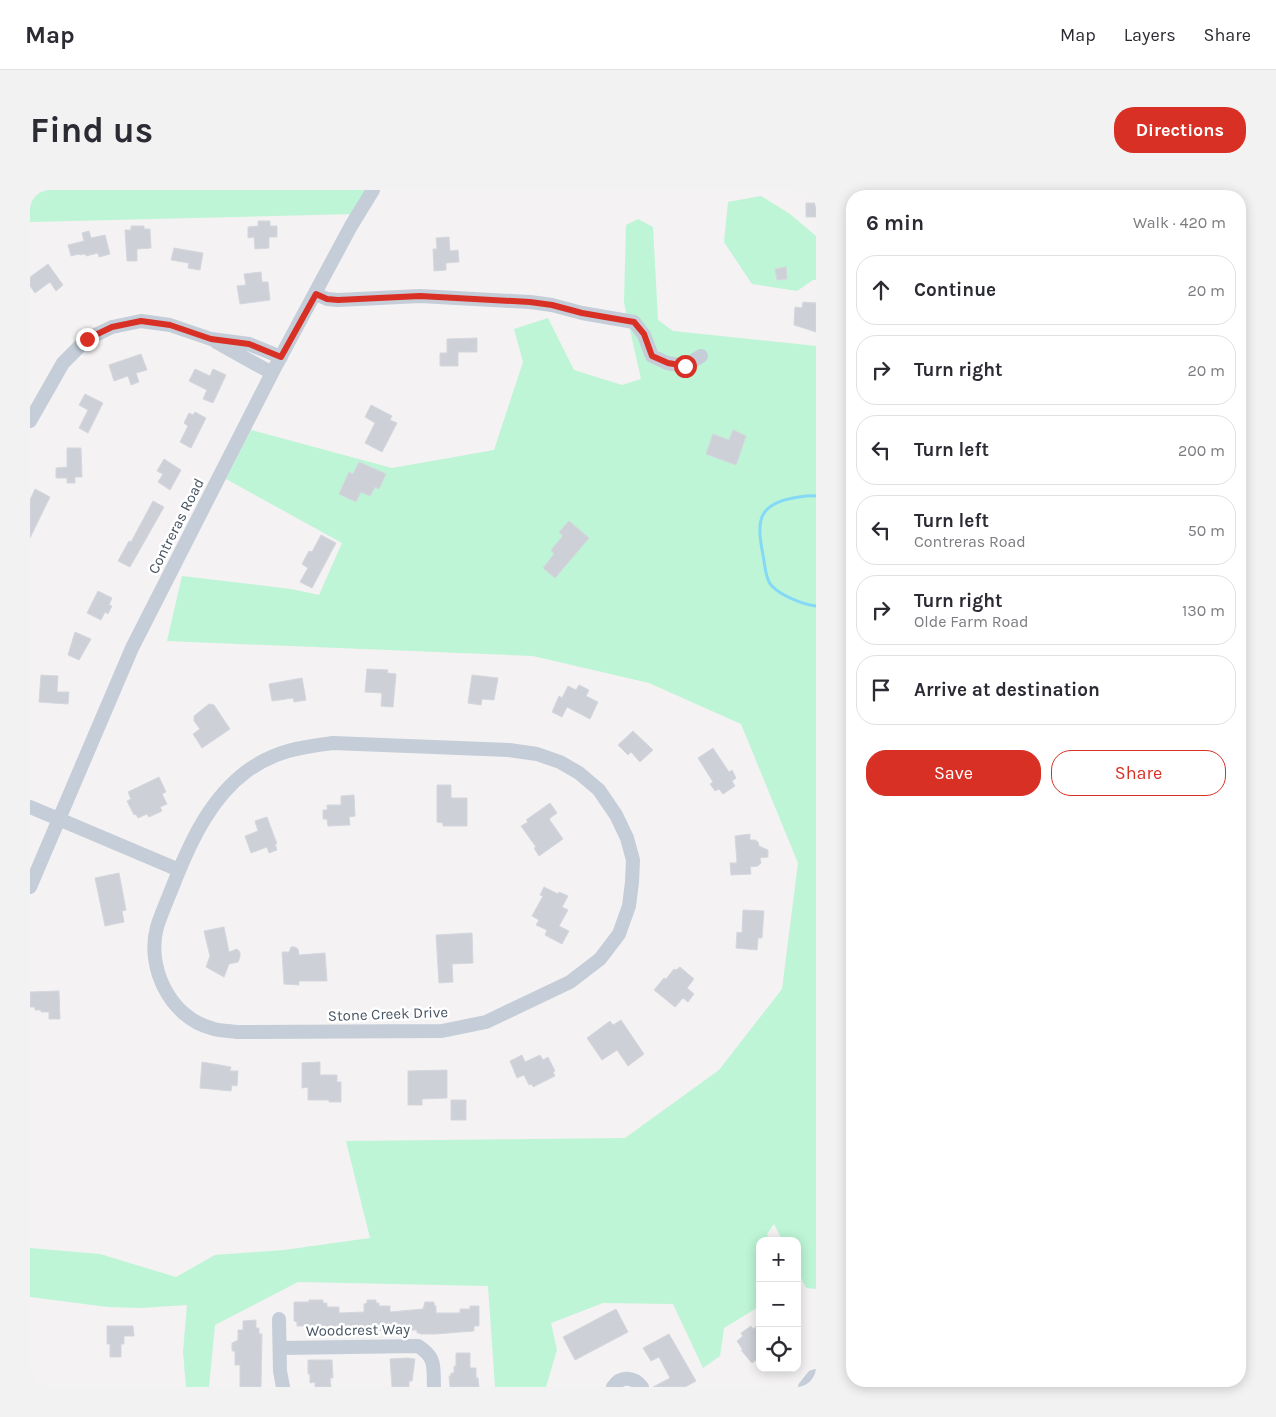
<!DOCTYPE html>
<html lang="en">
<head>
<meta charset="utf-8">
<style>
  :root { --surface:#fff; --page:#f2f2f3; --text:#2b2b33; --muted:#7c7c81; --line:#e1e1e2; --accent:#d93025 }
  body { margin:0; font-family:Karla,sans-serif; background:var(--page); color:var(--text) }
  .controls { position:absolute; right:15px; bottom:15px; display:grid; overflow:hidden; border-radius:10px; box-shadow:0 2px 12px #0003 }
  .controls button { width:45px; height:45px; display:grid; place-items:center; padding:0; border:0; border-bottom:1px solid var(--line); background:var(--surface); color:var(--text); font:25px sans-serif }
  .stop { position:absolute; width:15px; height:15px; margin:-11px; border:4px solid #d93025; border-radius:50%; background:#fff }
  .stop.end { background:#d93025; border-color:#fff; box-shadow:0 1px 5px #0008 }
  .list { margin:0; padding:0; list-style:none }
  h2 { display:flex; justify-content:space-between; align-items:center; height:65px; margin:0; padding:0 20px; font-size:21px }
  h2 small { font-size:16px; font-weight:400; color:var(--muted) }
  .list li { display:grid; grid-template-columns:32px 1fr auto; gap:15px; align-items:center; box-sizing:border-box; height:70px; margin:0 10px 10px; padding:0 10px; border:1px solid var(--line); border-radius:20px }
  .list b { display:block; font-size:19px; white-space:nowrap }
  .list p { margin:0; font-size:16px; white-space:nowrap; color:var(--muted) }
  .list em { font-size:16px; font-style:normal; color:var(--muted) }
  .actions { display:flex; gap:10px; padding:15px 20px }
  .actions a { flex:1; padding:11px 0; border:1px solid var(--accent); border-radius:20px; text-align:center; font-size:18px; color:var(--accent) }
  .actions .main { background:var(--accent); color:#fff }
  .icon { flex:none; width:28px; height:28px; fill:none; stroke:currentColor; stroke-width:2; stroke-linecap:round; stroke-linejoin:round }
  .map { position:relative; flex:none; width:786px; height:1197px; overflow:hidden; border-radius:20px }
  header { display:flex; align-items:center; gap:30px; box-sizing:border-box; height:70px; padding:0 25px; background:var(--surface); border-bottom:1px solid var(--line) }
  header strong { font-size:24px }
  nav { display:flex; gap:28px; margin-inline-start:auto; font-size:18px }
  .intro { display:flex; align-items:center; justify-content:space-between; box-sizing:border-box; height:120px; padding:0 30px }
  h1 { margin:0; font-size:35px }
  .button { padding:12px 22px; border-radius:20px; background:var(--accent); color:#fff; font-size:18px; font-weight:700 }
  main { display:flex; gap:30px; padding:0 30px }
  aside { flex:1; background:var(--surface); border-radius:20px; box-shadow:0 2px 12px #0003 }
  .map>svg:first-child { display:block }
</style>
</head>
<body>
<header>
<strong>Map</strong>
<nav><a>Map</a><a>Layers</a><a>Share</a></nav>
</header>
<div class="intro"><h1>Find us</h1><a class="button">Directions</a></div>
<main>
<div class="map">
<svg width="786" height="1197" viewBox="0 0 786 1197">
  <rect width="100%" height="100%" fill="#f4f2f2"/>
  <path fill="#bdf5d6" d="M0,0H339L325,24L0,32Z
    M731,6L760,24L786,46V90H783L767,101L722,94L694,52L698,12Z
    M608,29L623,37L628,130L643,141L786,156V1099L776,1098L767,1080V1051H753L744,1034L737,1044L739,1051H730V1116L694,1138L690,1166L673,1178L643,1114L573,1113L521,1133L527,1160L516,1197H465L458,1096L268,1092L185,1135L179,1197H156L153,1162L157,1115L111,1118L78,1117L0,1107V1058L70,1064L146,1087L185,1065L254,1060L340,1048L316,951L595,948L689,880L752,799L768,673L711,534L619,493L503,466L137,451L152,386L261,399L289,405L312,353L196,289L221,240L362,278L464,260L493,172L484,139L518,128L544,180L592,195L611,189L594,113L596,35Z"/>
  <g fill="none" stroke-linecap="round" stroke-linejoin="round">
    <path stroke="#85d9f7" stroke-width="3" d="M786,306C778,305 771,307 763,308C726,315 727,333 733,365C735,374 735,388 741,395C751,406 772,414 786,416"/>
  </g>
  <path fill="#ced0d8" stroke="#d5d7de" d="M776,13H786V27H776Z
    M228,31H240V36H247V47H239V58L225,59L224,47L218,48V37L228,36Z
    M101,36H114V39H120L121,58L107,59V71H97L95,40H101Z
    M59,41L61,48L75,45L80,64L69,67L68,63L56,66L55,64L50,65L49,64L41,66L38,55L54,51L52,43Z
    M419,47L420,61L428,60L429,72L416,73V80L404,81L403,59H407L406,48Z
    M144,58L173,63L170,80L158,78L159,73L141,70Z
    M18,74L33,95L26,101L20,92L5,103L0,96V87Z
    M756,77L757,89L747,90L745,79Z
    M231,82L232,92H238L240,110L210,114L207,96L216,95L214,84Z
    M773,112L786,113V142L764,135L765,117L772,118Z
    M447,148V162H428V176H410V163H417V149Z
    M111,164L117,180L106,183L109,192L101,195L98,186L84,191L79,175Z
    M165,179L180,186L183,179L196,185L183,213L173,209L177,200L159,191Z
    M55,204L73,213L58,243L49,238L58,220L49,215Z
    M341,215L362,226L360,230L367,233L352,262L335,253L345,233L335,227Z
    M165,222L176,228L161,258L150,252L158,236L154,233L159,223L163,225Z
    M703,240L716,246L706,275L676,264L683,244L699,250Z
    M37,258H51L52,287H45V293H37V288H26V278L37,277Z
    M134,269L151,280L140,300L128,292L133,284L127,281Z
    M329,272L356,284L349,299L345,297L340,306L331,302L326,312L309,304L319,282L323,284Z
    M5,299L20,307L0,348V310Z
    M123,311L134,317L100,377L88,371L99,351L101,352Z
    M539,331L559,348L525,388L513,378L524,364L521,360L533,346L529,342Z
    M291,345L306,353L282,398L270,392L278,378L272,374L279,361L282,362Z
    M68,401L82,408L79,415L82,416L78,424L75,422L71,430L57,423Z
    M45,442L61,449L49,470L38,465Z
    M337,479L358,480L357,483L366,484L363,517L351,516L352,503L335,502Z
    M11,485L28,486L27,502H39L38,514L9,512Z
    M442,485L468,488L464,510L452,509L451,515L438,513Z
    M272,488L276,510L264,512L263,508L242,511L239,494Z
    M549,495L559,500L556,506L568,512L560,529L537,517L532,527L522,522L529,506L532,508L538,496L546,500Z
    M179,514L184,515L200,539L172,558L163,544L170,539L164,531V526Z
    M603,541L623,560L610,572L601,562L598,565L588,555Z
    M683,558L699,582L702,580L706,588L702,591L705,596L693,604L689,599L685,601L680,594L683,592L668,568Z
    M129,587L136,602L132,604L137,614L130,617L132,621L119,627L117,624L108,628L106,624L104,625L97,611L101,609L98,602Z
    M407,595H421V608H437V636H413V633L407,632Z
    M324,605L325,626L319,627L320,635L298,636L297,629H293V620H297V615H311V606Z
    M520,613L527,623L519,629L533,649L509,666L504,658L506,657L491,636L498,632L496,630Z
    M237,627L247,654H245L247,660L239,663L237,657L221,663L215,646L228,641L225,631Z
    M720,644V650H725L728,652L729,656L738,660V667L730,668L731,673L728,676L720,677L721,684L701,685L700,673H707L705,646Z
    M89,683L96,720L92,721L94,732L75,736L65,688Z
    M514,697L528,704L529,702L538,706L532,717L538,720L529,736L539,741L532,754L515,745L517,740L506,735L509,730L502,726L513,706L510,705Z
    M713,720L734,721L732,748H728L727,760L706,758L707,742L712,743Z
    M194,737L199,762L207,759L210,762V767L208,772L199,774L194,787L176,777L180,766L174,741Z
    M442,743L443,773L422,774L423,792L409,793L406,745Z
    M261,757H265L268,759L269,765L295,763L297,791H269V795L254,794L252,762H259Z
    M650,777L664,789L657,798L664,804L658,812L653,808L645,817L624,800L634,788L636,789L644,779L646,780Z
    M29,801L30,829H19V822H11V820H5V817H0V802Z
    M591,830L614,864L598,876L587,860L572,870L557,848L580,831L583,835Z
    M492,865L495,872L510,865L513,870L518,867L525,881L523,882L525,886L503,897L502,894L499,895L494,885L487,888L480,871Z
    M172,872L201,877L200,881H208L207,896L202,895L201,901L170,898Z
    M290,872V885H307V892H311V912H299V910H278V897L272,898V873Z
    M417,880V908L392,909V915H378V881Z
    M421,910H436V930H421Z
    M279,1110H293V1113H297V1117H309V1123L334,1122V1114L337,1113V1110H346V1113H349V1116H360V1122L393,1119L395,1112H404V1115L406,1116V1123H430V1119H440V1116H449V1136H444V1141L405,1144H390L391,1143H387V1140L316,1141V1136H294V1139L280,1140V1136H267V1132L264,1131V1112H279Z
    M586,1119L598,1142L545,1170L533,1147Z
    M226,1130V1138H229V1144H232L231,1197H210V1175H205V1161H202V1153L208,1150V1140H213V1131Z
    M730,1134V1167L722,1173L711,1160H713L707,1151L713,1146L711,1143L721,1136L723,1139Z
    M77,1136H103L104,1146H94V1154H91V1167H80V1154H77Z
    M639,1144L666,1191L655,1197H623L640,1188L629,1167L621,1171L613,1158Z
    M426,1163H440V1178H446V1188H448L449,1197H420L419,1186H421V1183H424V1176H426Z
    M378,1168L385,1169L382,1191H379V1197H362L360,1169Z
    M278,1170H302L303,1188H300L301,1197H285V1192L280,1193V1184H278Z"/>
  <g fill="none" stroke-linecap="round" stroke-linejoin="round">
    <path stroke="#c4cdd8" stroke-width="14" d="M286,104L297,109L308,110L390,106L500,112L522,115L552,123L604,132L614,145L622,166L637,173L655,176L671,166
      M186,152L242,183
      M0,231L33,173L57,149L82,137L111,131L140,135L181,149L219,154L251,167
      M303,553L479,560L507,564L530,572L549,583L569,600L586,625L597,648L603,670L602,692L599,716L589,744L570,769L540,792L456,832L412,841L207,842C199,841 189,841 181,838C140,827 116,777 127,737C132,721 140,704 146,688C162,648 182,607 217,581C245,561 270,557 303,553Z
      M0,617L149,680
      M0,697L102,458L242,183L321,36L343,0
      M249,1129L250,1181L253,1197
      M250,1158L388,1156C407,1168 403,1177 404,1197
      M583,1197C591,1185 604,1187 612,1197
      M775,1197L783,1187L786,1186"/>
  </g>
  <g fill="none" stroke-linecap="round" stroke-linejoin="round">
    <path stroke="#d93025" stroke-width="6" d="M57,149L82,137L111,131L140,135L181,149L219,154L251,167L286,104L297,109L308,110L390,106L500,112L522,115L552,123L604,132L614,144L622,166L638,173L655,176"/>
  </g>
  <g text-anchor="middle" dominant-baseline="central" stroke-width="5" stroke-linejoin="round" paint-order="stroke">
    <g font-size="15" fill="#475462" stroke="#fff">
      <text transform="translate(146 336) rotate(-63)">Contreras Road</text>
      <text transform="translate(358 824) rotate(-2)">Stone Creek Drive</text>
      <text transform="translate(328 1140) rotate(-1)">Woodcrest Way</text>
    </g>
  </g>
</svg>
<div class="controls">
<button>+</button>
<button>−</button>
<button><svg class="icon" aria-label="locate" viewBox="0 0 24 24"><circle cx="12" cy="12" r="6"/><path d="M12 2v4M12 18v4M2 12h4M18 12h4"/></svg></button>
</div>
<div class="stop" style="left:655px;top:176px"></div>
<div class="stop end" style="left:57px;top:149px"></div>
</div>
<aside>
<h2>6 min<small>Walk · 420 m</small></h2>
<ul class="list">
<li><svg class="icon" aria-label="ahead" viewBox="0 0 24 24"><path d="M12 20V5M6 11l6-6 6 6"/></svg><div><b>Continue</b></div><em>20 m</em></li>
<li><svg class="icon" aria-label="right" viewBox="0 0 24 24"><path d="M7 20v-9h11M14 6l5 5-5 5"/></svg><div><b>Turn right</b></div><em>20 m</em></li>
<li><svg class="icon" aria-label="left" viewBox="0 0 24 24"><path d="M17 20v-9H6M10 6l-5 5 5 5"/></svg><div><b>Turn left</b></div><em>200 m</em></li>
<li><svg class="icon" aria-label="left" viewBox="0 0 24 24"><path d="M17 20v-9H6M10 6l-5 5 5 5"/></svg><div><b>Turn left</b><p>Contreras Road</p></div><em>50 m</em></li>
<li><svg class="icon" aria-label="right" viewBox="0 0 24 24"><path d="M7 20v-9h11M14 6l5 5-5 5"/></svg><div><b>Turn right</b><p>Olde Farm Road</p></div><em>130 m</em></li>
<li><svg class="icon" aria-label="arrive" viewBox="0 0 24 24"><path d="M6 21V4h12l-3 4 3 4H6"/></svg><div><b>Arrive at destination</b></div></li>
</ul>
<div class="actions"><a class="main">Save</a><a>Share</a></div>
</aside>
</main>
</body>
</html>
